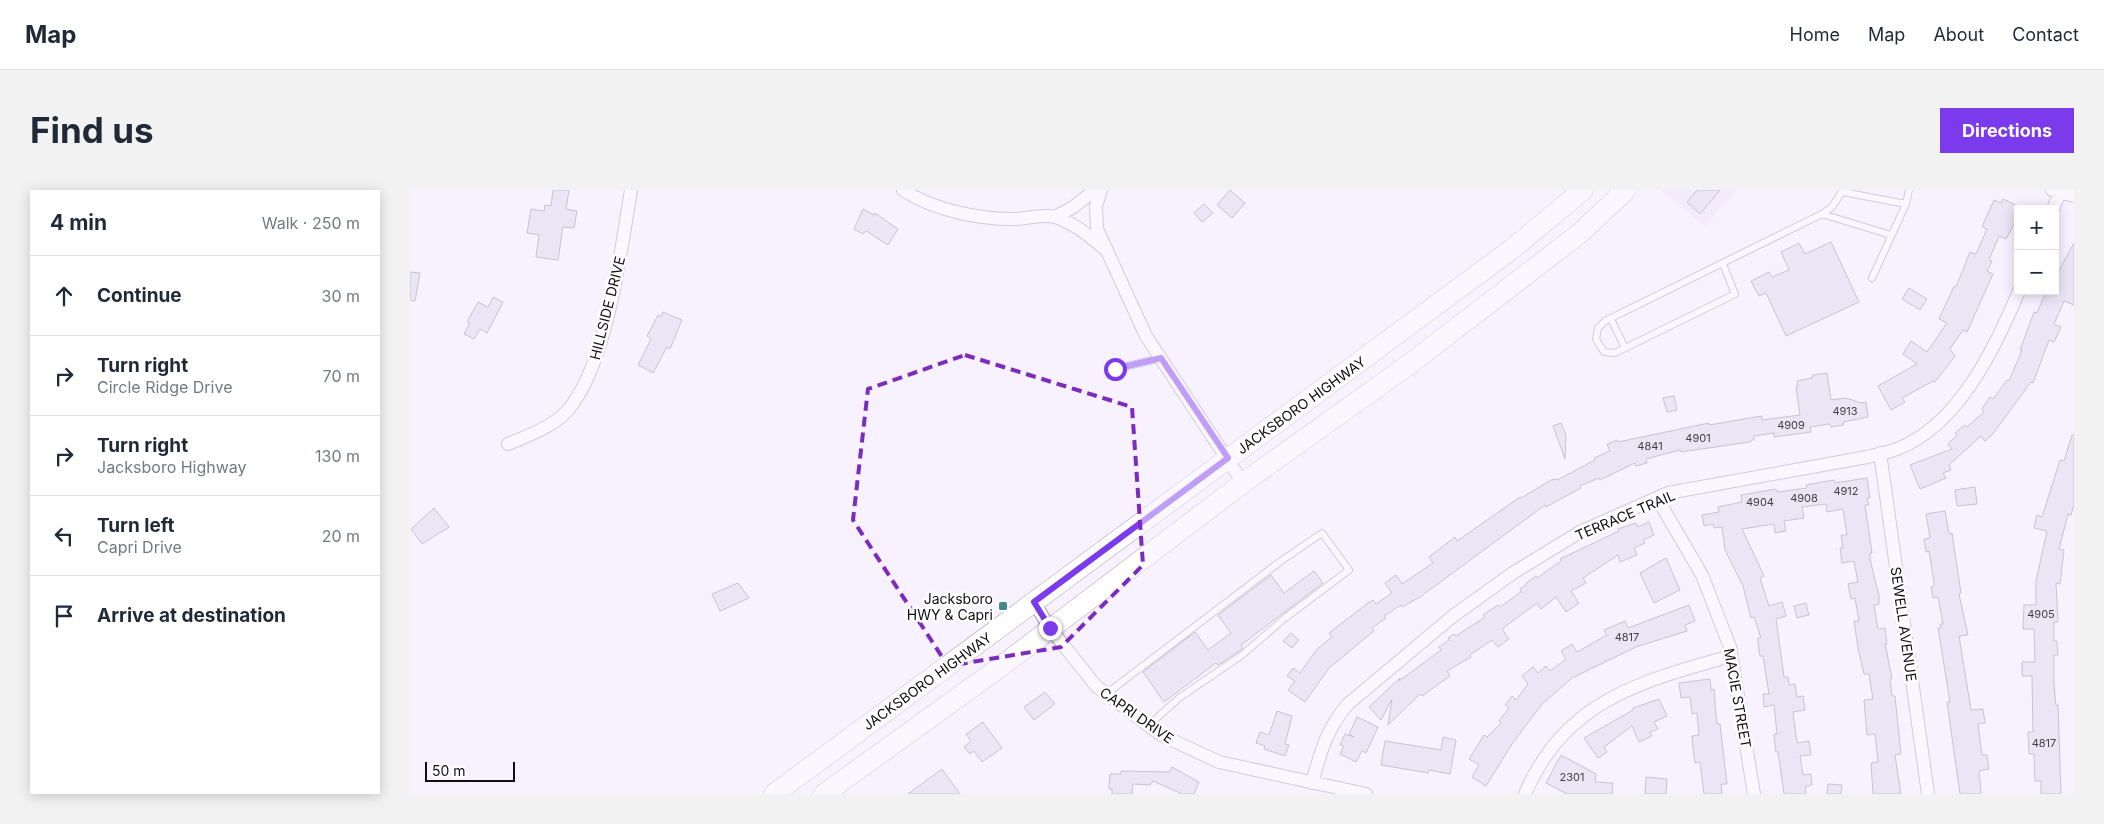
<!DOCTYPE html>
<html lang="en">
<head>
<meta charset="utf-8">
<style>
  :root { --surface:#fff; --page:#f2f2f3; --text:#1f2937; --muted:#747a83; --line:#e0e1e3; --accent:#7c3aed }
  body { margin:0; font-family:Inter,sans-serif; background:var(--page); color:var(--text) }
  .controls { position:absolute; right:15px; top:15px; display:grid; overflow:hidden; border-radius:0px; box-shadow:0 2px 12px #0003 }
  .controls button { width:45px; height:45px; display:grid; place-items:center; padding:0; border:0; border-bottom:1px solid var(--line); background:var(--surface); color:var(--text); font:25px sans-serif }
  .scale { position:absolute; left:15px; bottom:12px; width:90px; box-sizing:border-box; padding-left:5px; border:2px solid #100e12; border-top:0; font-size:14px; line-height:18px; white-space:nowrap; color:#100e12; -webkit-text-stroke:4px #fff; paint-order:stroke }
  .stop { position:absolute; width:15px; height:15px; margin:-11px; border:4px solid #7c3aed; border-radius:50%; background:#fff }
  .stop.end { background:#7c3aed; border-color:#fff; box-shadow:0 1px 5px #0008 }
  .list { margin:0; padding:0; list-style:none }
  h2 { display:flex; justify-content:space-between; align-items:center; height:65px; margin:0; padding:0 20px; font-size:21px }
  h2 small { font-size:16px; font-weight:400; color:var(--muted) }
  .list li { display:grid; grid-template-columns:32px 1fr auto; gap:15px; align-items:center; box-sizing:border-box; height:80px; padding:0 20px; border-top:1px solid var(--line) }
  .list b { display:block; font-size:19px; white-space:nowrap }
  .list p { margin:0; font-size:16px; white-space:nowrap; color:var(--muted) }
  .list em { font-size:16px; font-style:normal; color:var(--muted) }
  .icon { flex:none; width:28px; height:28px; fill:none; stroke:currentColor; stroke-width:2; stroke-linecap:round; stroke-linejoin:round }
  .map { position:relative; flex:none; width:1664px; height:604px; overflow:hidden; border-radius:0px }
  header { display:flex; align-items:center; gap:30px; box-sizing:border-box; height:70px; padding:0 25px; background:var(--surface); border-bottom:1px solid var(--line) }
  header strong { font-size:24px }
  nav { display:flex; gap:28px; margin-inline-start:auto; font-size:18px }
  .intro { display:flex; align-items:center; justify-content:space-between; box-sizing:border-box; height:120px; padding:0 30px }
  h1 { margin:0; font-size:35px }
  .button { padding:12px 22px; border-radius:0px; background:var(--accent); color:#fff; font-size:18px; font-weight:700 }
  main { display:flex; gap:30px; padding:0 30px }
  aside { flex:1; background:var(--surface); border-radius:0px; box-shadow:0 2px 12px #0003 }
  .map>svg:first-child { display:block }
</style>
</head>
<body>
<header>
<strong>Map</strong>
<nav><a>Home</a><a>Map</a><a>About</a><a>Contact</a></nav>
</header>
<div class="intro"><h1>Find us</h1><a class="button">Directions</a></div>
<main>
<aside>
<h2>4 min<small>Walk · 250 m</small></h2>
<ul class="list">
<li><svg class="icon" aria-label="ahead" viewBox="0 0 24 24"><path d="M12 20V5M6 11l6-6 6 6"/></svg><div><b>Continue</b></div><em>30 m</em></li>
<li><svg class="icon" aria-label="right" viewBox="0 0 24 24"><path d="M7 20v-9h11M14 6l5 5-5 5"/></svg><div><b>Turn right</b><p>Circle Ridge Drive</p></div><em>70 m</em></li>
<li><svg class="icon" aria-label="right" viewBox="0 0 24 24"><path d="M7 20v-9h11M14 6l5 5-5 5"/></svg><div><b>Turn right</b><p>Jacksboro Highway</p></div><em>130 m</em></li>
<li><svg class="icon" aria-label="left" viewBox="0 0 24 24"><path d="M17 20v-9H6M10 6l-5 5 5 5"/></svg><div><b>Turn left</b><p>Capri Drive</p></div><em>20 m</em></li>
<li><svg class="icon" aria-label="arrive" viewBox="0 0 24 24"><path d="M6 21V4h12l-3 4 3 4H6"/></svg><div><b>Arrive at destination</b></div></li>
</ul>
</aside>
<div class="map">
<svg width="1664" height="604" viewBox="0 0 1664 604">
  <rect width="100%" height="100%" fill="#f8f1ff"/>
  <path fill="#eee3f8" d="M1251,0H1327L1295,36Z"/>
  <path fill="#dad9e8" stroke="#8e8d9b" d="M143,0H159L156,19L167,21L164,38L153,37L148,70L126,67L129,45L117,43L121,19L134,21L135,15L141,16Z
    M820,0L835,13L822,28L807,15Z
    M1287,0H1310L1290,24L1277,12Z
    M1593,9L1608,16V33L1605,32L1596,49L1589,46L1579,70L1582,71L1577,81L1583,84L1557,142L1553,140L1540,159L1545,166L1525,192L1523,191L1492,208L1495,212L1481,220L1468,196L1507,174L1493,164L1501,151L1517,162L1537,133L1529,129L1544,96L1546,97L1560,62L1566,64L1577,39L1572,37L1584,10L1591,13Z
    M794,14L803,23L792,32L784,23Z
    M453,19L464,25L465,23L488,39L478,55L456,41L453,44L444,39Z
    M1421,52L1449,112L1376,146L1356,103L1349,106L1341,91L1359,82L1362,87L1379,80L1371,62L1389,53L1395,64Z
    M1664,53V115L1654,111L1644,134L1651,137L1644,152L1639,150L1623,193L1621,192L1582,245L1575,251L1571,246L1539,275L1541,280L1533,283L1536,288L1510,299L1500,275L1542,259L1538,254L1547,245L1545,243L1555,235L1557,237L1574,222L1572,219L1580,207L1583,209L1597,190L1599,191L1612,160H1610L1624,122L1627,123L1636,101H1645V88Z
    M0,82L10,83L5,111L0,110Z
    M1499,98L1517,109L1510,120L1492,109Z
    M83,107L93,112L77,143L70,139L64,149L54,144L60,133L57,132L68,112L78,117Z
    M253,122L272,130L260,159L257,157L243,183L228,175L241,149L237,146L248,125L251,127Z
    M1417,183L1421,210L1436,208L1451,213L1456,212L1458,227L1433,232L1434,235L1421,237L1420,234L1400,237L1401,242L1364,247V243L1344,246V249L1340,252L1271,262L1270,260L1236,269L1237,273L1226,276L1225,273L1190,290L1189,288L1170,296L1171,298L1136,317L1135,315L1010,407L992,417L991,415L974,426L976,428L962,438L964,441L919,478L895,512L878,500L885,491L877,486L883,478L890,483L907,459L922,447L919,443L958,413L963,410L966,414L982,403L975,393L986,385L992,394L1023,373L1019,367L1045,347L1047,351L1110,307L1111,308L1141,290L1149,289L1185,270L1184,268L1200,261L1197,254L1207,250L1208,252L1299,233V235L1352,226V230L1390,225L1386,196H1388L1387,191L1402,188V185Z
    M1264,206L1267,220L1257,222L1253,208Z
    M1151,233L1156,245L1155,269L1143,236Z
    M1662,245H1664V314L1661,325L1658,324L1649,359L1654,360L1650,394L1646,393L1648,432H1644V451H1647L1648,465H1644V495L1646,516L1648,515L1651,604H1631V591H1625L1624,564H1619L1618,542H1623L1622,486H1612V472H1625L1624,439H1613L1614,415H1626V391L1637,341L1624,338L1627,325L1632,327L1650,270L1654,271Z
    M1457,288L1460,308H1457L1459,315H1455L1462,363H1460V369L1469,406V414L1464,415L1468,439L1475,438L1477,454H1475L1482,488L1480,489L1482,506H1485L1491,564L1485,565L1491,604H1463L1461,573L1468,572L1465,544L1457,545L1454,510L1463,509L1459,484H1454L1448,458L1444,431H1449L1445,408L1441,409L1438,394L1448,392L1444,371L1432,373L1430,358H1433L1431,345H1437L1433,319L1417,322L1416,314L1392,317L1394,328L1374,331L1376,341L1365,343L1364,334L1332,339L1354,386L1350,388L1359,416L1372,412L1376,426L1366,429L1374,487H1378L1379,495L1385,494L1387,507L1393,506L1395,520L1383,522L1387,553L1399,551L1401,565L1390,566L1393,585L1401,584L1402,595L1395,597L1396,604H1374L1368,562H1366L1364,544H1367L1366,534L1364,515L1354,517L1353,504H1359L1353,466H1350L1348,453V448H1351L1344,427L1341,428L1333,396L1315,360L1312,337L1304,338L1303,334L1294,336L1292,325L1309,322L1308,317L1332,312L1331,305L1366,299L1367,302L1397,298L1396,295L1412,292L1424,290L1425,293Z
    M1565,297L1567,314L1547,316L1545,300Z
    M24,318L39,337L12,354L1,339Z
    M1535,321L1539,344L1542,343L1551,403L1549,404L1558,445L1549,446L1561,520L1573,519L1575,533L1568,534L1572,565H1577L1579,579L1569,581L1571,604H1550L1537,512H1540L1528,438H1531L1530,434H1533L1528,407L1523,408L1521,397L1524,396V392L1519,361L1516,362L1514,349L1520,348L1516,324Z
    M1239,332L1244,345L1233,350L1235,353L1224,358L1227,365L1210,372L1208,365L1173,388L1176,393L1161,401L1169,413L1156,422L1146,407L1131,419L1127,413L1092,439L1099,449L1088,457L1082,450L1060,465L1061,467L1037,481L1040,486L1012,506L1010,504L978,535L982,509L971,530L959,517L990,488L989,491L1031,460L1029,457L1039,450L1038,448L1044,444L1046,446L1075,427L1073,425L1088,415L1090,417L1111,402L1110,399L1117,394L1116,393L1126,386L1127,388L1151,371L1150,369L1209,341L1208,339L1226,333L1228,337Z
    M1256,368L1270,400L1244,413L1230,383Z
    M904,381L913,393L831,455L833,458L829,461L808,475L806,473L754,512L733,482L785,442L798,460L821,443L808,425L861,385L874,403Z
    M328,393L339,408L310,421L302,404Z
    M1396,413L1399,425L1387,428L1384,416Z
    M1279,415L1285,431L1275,435L1277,441L1226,457L1162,488L1132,514L1102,554L1076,596L1062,587L1069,575L1059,569L1074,545L1077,547L1091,533L1089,531L1099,518L1095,515L1102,506L1106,510L1118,494L1112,486L1123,477L1128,483L1136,476L1140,481L1156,469L1151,461L1162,454L1167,462L1197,445L1194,440L1215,431L1218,438Z
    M881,443L889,450L882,458L873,451Z
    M1300,489L1301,500L1304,499L1307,534H1310L1317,594H1311L1312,604H1294L1290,572L1285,573L1283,558L1282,546L1289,545L1287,523L1282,524L1280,507L1271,508L1269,493Z
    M635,502L645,514L624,530L614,517Z
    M1249,509L1257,526L1244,532L1248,539L1240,542L1242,546L1229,552L1222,536L1194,557L1197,562L1188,568L1174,548L1223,520V518Z
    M867,521L882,526L875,554L879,555L875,566L854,559L855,556L846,553L850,542L859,545Z
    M947,527L968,537L956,563L952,561L946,572L930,564L934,556L930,555L935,544L944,547L939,544Z
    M573,532L592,558L572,572L564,561L560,564L554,557L561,551L556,544Z
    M1033,547L1046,550L1040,584L1019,580L1018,583L971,575L975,551L1031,560Z
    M1151,565L1186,584L1185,592L1203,593L1202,604H1157L1136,593Z
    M762,577L789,592L784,604H772L743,591L740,595L723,594L722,604H702V599H699L700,584H711V581L759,582Z
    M532,579L550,604H498Z
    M1236,587L1257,589L1256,604H1235Z
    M1418,594L1432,595L1431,604H1417Z"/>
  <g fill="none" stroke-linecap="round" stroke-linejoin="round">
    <g stroke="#a49daa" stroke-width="8">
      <path id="lane" d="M1433,2L1496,14L1499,0
        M1412,24L1481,45
        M1313,74L1325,104L1205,163L1194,162L1186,149L1188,138L1195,131L1412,24L1422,17L1433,0
        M1462,88L1496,14
        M1201,129L1215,158
        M700,185L705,179L751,168
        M696,504L871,371L912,343L939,380L875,428L832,465L769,508L738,536"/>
    </g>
    <g stroke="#a49daa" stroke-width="14">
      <path id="street" d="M493,0C523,20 571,30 607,29C618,28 635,24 645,27C664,33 679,46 694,58
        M691,0L686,16L687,39L736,146L833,293
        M1642,0L1664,6
        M1643,19L1651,0
        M644,27L662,18L685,0
        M98,254C117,246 143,237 157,221C197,176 211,60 221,0
        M1470,263L1518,604
        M1247,308L1292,385L1320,457L1344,604
        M624,412L639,437L686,496L751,545L809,572L956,604
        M902,593C911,561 916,540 938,514L1043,426L1103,383L1170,342L1258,303L1457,267C1467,264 1478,263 1487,259C1549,235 1585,158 1609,101
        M1115,604C1154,511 1231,491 1321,466"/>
    </g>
    <g stroke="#a49daa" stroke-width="21">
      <path id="primary" d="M364,604L1102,59L1173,0
        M414,604L586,480L833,293L1001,173L1169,44L1216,0"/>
    </g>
    <use href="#lane" stroke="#fff" stroke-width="6"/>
    <use href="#street" stroke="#fff" stroke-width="12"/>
    <use href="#primary" stroke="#fff" stroke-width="20"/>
  </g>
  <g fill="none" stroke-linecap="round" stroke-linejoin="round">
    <path stroke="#7c3aed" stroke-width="6" d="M640,438L624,412L818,268L751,168L705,179"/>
  </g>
  <path d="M0 0H1664V604H0ZM555,165L722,217L733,375L651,457L538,476L443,330L458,199Z" fill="#f8f1ff" fill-opacity=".55" fill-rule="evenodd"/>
  <path fill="none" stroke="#7b2cbf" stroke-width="4" stroke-dasharray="10 6" stroke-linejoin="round" d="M555,165L722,217L733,375L651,457L538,476L443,330L458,199Z"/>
  <rect fill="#418891" stroke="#fff" stroke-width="2" x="588" y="411" width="10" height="10" rx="2.5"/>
  <g text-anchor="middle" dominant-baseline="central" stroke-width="5" stroke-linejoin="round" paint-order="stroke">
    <g font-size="11" fill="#424148">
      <text x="1435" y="221">4913</text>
      <text x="1381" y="235">4909</text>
      <text x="1288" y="248">4901</text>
      <text x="1240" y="256">4841</text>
      <text x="1436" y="301">4912</text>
      <text x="1394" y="308">4908</text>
      <text x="1350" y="312">4904</text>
      <text x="1631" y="424">4905</text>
      <text x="1217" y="447">4817</text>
      <text x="1634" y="553">4817</text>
      <text x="1162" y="587">2301</text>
    </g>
    <g font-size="14" fill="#100e12" stroke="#fff">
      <text transform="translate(197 118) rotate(-76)">HILLSIDE DRIVE</text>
      <text transform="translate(891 215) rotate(-36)">JACKSBORO HIGHWAY</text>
      <text transform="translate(1215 325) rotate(-23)">TERRACE TRAIL</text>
      <text transform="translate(1494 434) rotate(82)">SEWELL AVENUE</text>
      <text transform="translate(517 491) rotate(-36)">JACKSBORO HIGHWAY</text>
      <text transform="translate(1328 508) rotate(80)">MACIE STREET</text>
      <text transform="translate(727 525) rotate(35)">CAPRI DRIVE</text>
    </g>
    <g font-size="14" fill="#100e12" stroke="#fff" text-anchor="end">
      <text x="583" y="408">Jacksboro<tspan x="583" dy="16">HWY &amp; Capri</tspan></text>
    </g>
  </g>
</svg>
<div class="controls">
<button>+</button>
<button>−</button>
</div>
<div class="scale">50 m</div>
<div class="stop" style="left:705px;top:179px"></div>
<div class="stop end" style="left:640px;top:438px"></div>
</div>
</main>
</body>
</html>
